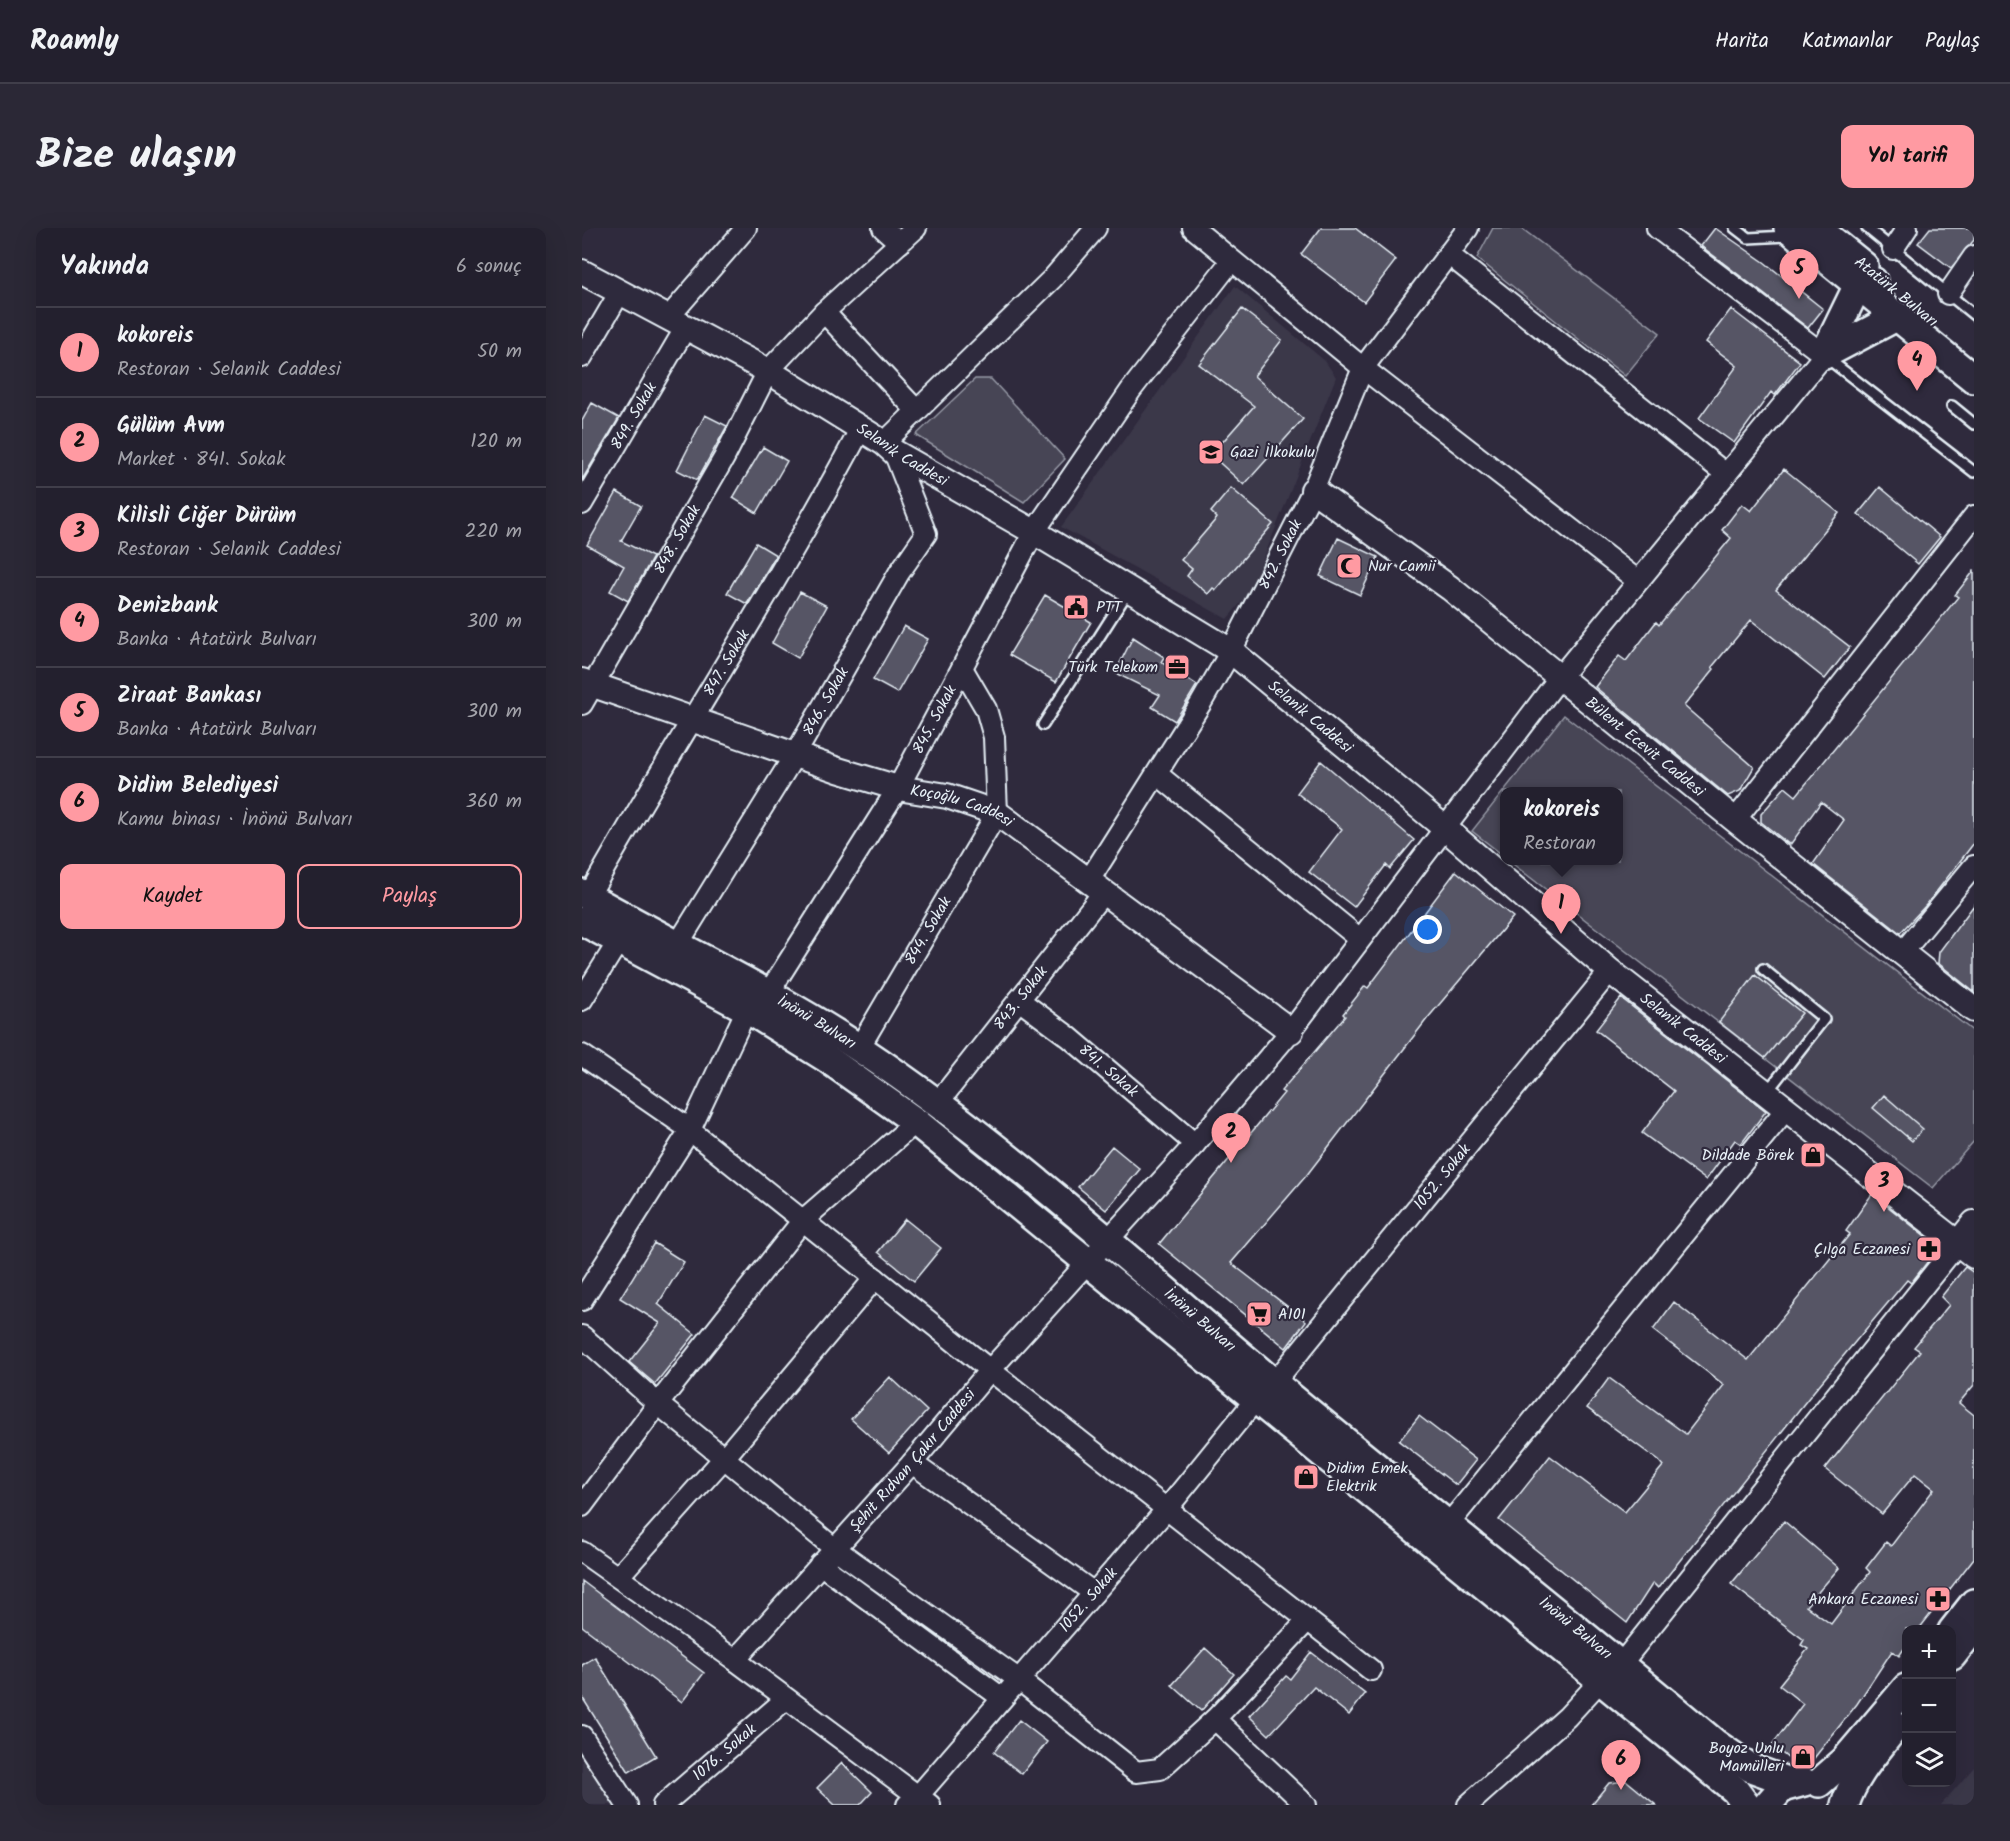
<!DOCTYPE html>
<html lang="tr">
<head>
<meta charset="utf-8">
<style>
  :root { --surface:#23202e; --page:#2b2836; --text:#f1f3f6; --muted:#a3a3aa; --line:#403e4a; --accent:#ff9aa2 }
  body { margin:0; font-family:Kalam,sans-serif; background:var(--page); color:var(--text) }
  .controls { position:absolute; right:18px; bottom:18px; display:grid; overflow:hidden; border-radius:12px; box-shadow:0 6px 24px #0002 }
  .controls button { width:54px; height:54px; display:grid; place-items:center; padding:0; border:0; border-bottom:2px solid var(--line); background:var(--surface); color:var(--text); font:30px sans-serif }
  .you { position:absolute; left:846px; top:702px; width:21px; height:21px; margin:-15px; border:4px solid #fff; border-radius:50%; background:#1a73e8; box-shadow:0 0 0 9px #1a73e833 }
  .badge { display:grid; place-items:center; width:39px; height:39px; border-radius:50%; background:var(--accent); color:#111; font-size:20px; font-weight:700 }
  .pin { position:absolute; translate:-50% -50px; filter:drop-shadow(0 2px 3px #0008) }
  .pin::after { content:''; position:absolute; top:32px; width:21px; height:18px; background:inherit; clip-path:polygon(0 0,100% 0,50% 100%) }
  .popup { position:absolute; left:918px; top:559px; width:123px; height:78px; box-sizing:border-box; display:grid; place-content:center; border-radius:12px; background:var(--surface); filter:drop-shadow(0 2px 4px #0005); font-size:20px; white-space:nowrap; color:var(--muted) }
  .popup b { font-size:22px; color:var(--text) }
  .popup::after { content:''; position:absolute; left:50%; top:100%; margin-left:-12px; border:12px solid transparent; border-top-color:var(--surface) }
  .list { margin:0; padding:0; list-style:none }
  h2 { display:flex; justify-content:space-between; align-items:center; height:78px; margin:0; padding:0 24px; font-size:26px }
  h2 small { font-size:20px; font-weight:400; color:var(--muted) }
  .list li { display:grid; grid-template-columns:39px 1fr auto; gap:18px; align-items:center; box-sizing:border-box; height:90px; padding:0 24px; border-top:2px solid var(--line) }
  .list b { display:block; font-size:22px; white-space:nowrap }
  .list p { margin:0; font-size:20px; white-space:nowrap; color:var(--muted) }
  .list em { font-size:20px; font-style:normal; color:var(--muted) }
  .actions { display:flex; gap:12px; padding:18px 24px }
  .actions a { flex:1; padding:14px 0; border:2px solid var(--accent); border-radius:12px; text-align:center; font-size:21px; color:var(--accent) }
  .actions .main { background:var(--accent); color:#111 }
  .icon { flex:none; width:33px; height:33px; fill:none; stroke:currentColor; stroke-width:2; stroke-linecap:round; stroke-linejoin:round }
  .map { position:relative; flex:none; width:1392px; height:1577px; overflow:hidden; border-radius:12px }
  header { display:flex; align-items:center; gap:36px; box-sizing:border-box; height:84px; padding:0 30px; background:var(--surface); border-bottom:2px solid var(--line) }
  header strong { font-size:28px }
  nav { display:flex; gap:33px; margin-inline-start:auto; font-size:21px }
  .intro { display:flex; align-items:center; justify-content:space-between; box-sizing:border-box; height:144px; padding:0 36px }
  h1 { margin:0; font-size:42px }
  .button { padding:15px 27px; border-radius:12px; background:var(--accent); color:#111; font-size:21px; font-weight:700 }
  main { display:flex; gap:36px; padding:0 36px }
  aside { flex:1; background:var(--surface); border-radius:12px; box-shadow:0 6px 24px #0002 }
  .map>svg:first-child { display:block }
</style>
</head>
<body>
<header>
<strong>Roamly</strong>
<nav><a>Harita</a><a>Katmanlar</a><a>Paylaş</a></nav>
</header>
<div class="intro"><h1>Bize ulaşın</h1><a class="button">Yol tarifi</a></div>
<main>
<aside>
<h2>Yakında<small>6 sonuç</small></h2>
<ul class="list">
<li><span class="badge">1</span><div><b>kokoreis</b><p>Restoran · Selanik Caddesi</p></div><em>50 m</em></li>
<li><span class="badge">2</span><div><b>Gülüm Avm</b><p>Market · 841. Sokak</p></div><em>120 m</em></li>
<li><span class="badge">3</span><div><b>Kilisli Ciğer Dürüm</b><p>Restoran · Selanik Caddesi</p></div><em>220 m</em></li>
<li><span class="badge">4</span><div><b>Denizbank</b><p>Banka · Atatürk Bulvarı</p></div><em>300 m</em></li>
<li><span class="badge">5</span><div><b>Ziraat Bankası</b><p>Banka · Atatürk Bulvarı</p></div><em>300 m</em></li>
<li><span class="badge">6</span><div><b>Didim Belediyesi</b><p>Kamu binası · İnönü Bulvarı</p></div><em>360 m</em></li>
</ul>
<div class="actions"><a class="main">Kaydet</a><a>Paylaş</a></div>
</aside>
<div class="map">
<svg width="1392" height="1577" viewBox="0 0 1392 1577">
  <rect width="100%" height="100%" fill="#2f2a3d"/>
  <filter id="ink" filterUnits="userSpaceOnUse"><feTurbulence type="fractalNoise" baseFrequency=".0167" numOctaves="2"/><feDisplacementMap in="SourceGraphic" scale="12" xChannelSelector="R" yChannelSelector="G"/><feConvolveMatrix kernelMatrix="1 2 1 2 8 2 1 2 1" color-interpolation-filters="sRGB"/></filter>
  <g filter="url(#ink)">
    <path fill="#3b3749" d="M653,58L743,133L754,149L668,364L645,391L479,299Z
      M0,1508L45,1577H0Z
      M1392,1539V1577H1359Z"/>
    <path fill="#464455" stroke="#979aa6" stroke-width="1.5" d="M911,0H939L1078,105L1043,148L895,30Z
      M393,151H409L483,231L442,274L334,207Z
      M982,487L1392,804V913L1351,960L927,633L1036,632V564H922V628L890,603Z"/>
    <path fill="#575565" stroke="#e8f1f8" stroke-width="1.5" d="M739,0H773L814,32L782,74L719,26Z
      M1133,0L1182,34L1241,81L1226,100L1119,18Z
      M1348,0H1392V12L1369,40L1336,15Z
      M660,81L700,112L672,148L721,191L662,257L629,227L672,178L617,136Z
      M1149,81L1218,134L1193,167L1189,164L1152,215L1117,190L1155,138L1124,114Z
      M10,175L37,190L0,252V193Z
      M123,187L145,198L115,252L95,242Z
      M181,219L205,233L175,285L151,270Z
      M1202,241L1257,285L1194,362L1268,419L1243,451L1169,392L1130,439L1132,441L1102,478L1172,539L1158,563L1146,568L1013,459L1037,428L1044,433L1074,394L1077,397L1149,310L1140,302L1160,276L1169,283Z
      M1298,259L1358,309L1336,336L1276,286Z
      M649,260L691,296L634,362L631,360L626,366L605,348L610,341L599,332L635,290L629,284Z
      M35,264L59,278L39,313L71,329L46,373L28,363L42,338L5,317Z
      M756,310L796,329L778,367L738,348Z
      M174,315L194,327L165,376L145,365Z
      M1392,343V615L1345,676L1318,705L1231,636L1262,592L1239,574L1208,617L1179,594V586L1203,559L1214,568L1376,369L1373,367Z
      M218,364L245,378L216,430L190,415Z
      M463,367L509,394L474,454L427,427Z
      M322,398L346,411L315,465L291,452Z
      M551,409L582,429L579,434L615,457L593,493L570,479L578,467L533,445Z
      M739,533L832,612L808,641L804,637L772,679L727,644L760,601L715,565Z
      M874,643L931,689L845,791L724,948L649,1035L724,1093L704,1120L577,1016L702,865L699,863L763,788L761,786L783,758L786,760Z
      M1392,677V764L1356,735L1357,724Z
      M1173,747L1220,785L1183,830L1137,794Z
      M1039,770L1184,883L1159,916L1153,912L1124,952L1060,905L1092,863L1014,802Z
      M1302,867L1341,901L1330,913L1291,880Z
      M530,918L558,941L524,982L496,959Z
      M1290,966L1357,1019L1329,1055L1325,1052L1232,1163L1076,1360L1071,1355L1045,1395L917,1292L968,1228L1043,1284L1081,1238L1077,1233L1005,1180L1027,1150L1104,1206L1142,1157L1071,1102L1092,1074L1166,1132L1268,1006L1264,1003Z
      M323,991L359,1020L332,1053L296,1024Z
      M72,1015L102,1034L76,1076L113,1106L73,1156L47,1134L78,1095L38,1070Z
      M1383,1039L1392,1045V1157L1377,1175L1392,1187V1330L1337,1401H1324V1418L1317,1428L1310,1423L1275,1476L1225,1539H1217L1190,1517L1221,1476L1197,1457L1226,1421L1219,1417L1222,1412L1149,1356L1202,1293L1257,1340L1224,1378L1249,1396L1288,1344L1284,1340L1304,1314L1309,1318L1352,1261L1333,1246L1300,1286L1243,1241L1338,1123L1332,1119L1367,1077L1359,1069Z
      M308,1149L345,1183L307,1225L269,1191Z
      M837,1188L894,1232L874,1257L817,1213Z
      M0,1353L122,1445L100,1474L0,1398Z
      M623,1420L652,1446L619,1483L590,1457Z
      M729,1424L783,1466L767,1487L732,1459L687,1507L667,1488L704,1448L708,1451Z
      M13,1429L74,1528L47,1544L0,1469V1437Z
      M437,1492L465,1514L440,1546L412,1524Z
      M260,1535L290,1564L278,1577H253L235,1560Z
      M1045,1553L1074,1577H1009L1027,1555Z"/>
    <g fill="none" stroke-linecap="round" stroke-linejoin="round">
      <g stroke="#e8f1f8" stroke-width="14">
        <path id="service" d="M1153,0L1166,10L1207,8
          M1285,0L1392,87
          M1245,130L1392,244
          M1370,178L1392,196
          M461,497L547,362
          M1181,741L1242,791L1185,864"/>
      </g>
      <g stroke="#e8f1f8" stroke-width="24">
        <g id="minor">
          <path d="M301,0L318,15"/>
          <path d="M611,0L781,140L1056,353"/>
          <path d="M1311,21L1325,0"/>
          <path d="M866,26L1144,246"/>
          <path d="M1366,66L1392,28"/>
          <path d="M242,84L335,183"/>
          <path d="M86,90L164,0"/>
          <path d="M0,129L38,64"/>
          <path d="M302,215L471,50L514,0"/>
          <path id="s1" d="M0,276L104,99"/>
          <path id="s2" d="M0,476L142,230L186,143L242,84L334,0"/>
          <path d="M575,546L778,711"/>
          <path d="M1153,592L1392,288"/>
          <path id="s3" d="M506,654L619,475L649,423L731,262L781,140L886,0"/>
          <path id="s4" d="M6,669C95,511 194,360 279,200"/>
          <path id="s5" d="M96,716L214,525L317,345L344,306L312,224"/>
          <path d="M1320,725L1392,638"/>
          <path id="s6" d="M186,766L316,560L452,304L549,162L649,33"/>
          <path d="M0,772L36,714"/>
          <path id="s7" d="M437,772L487,809L613,916"/>
          <path id="s8" d="M277,820L415,585L412,509L404,481L380,440"/>
          <path d="M0,827L100,896L408,1142L789,1442"/>
          <path id="s9" d="M355,876L521,665"/>
          <path d="M0,1072L108,902L165,781"/>
          <path d="M0,1108L76,1176L252,1320L436,1451L554,1544L578,1541L633,1491L726,1392"/>
          <path id="s10" d="M692,1155L1028,743"/>
          <path d="M330,1235L512,1365"/>
          <path d="M0,1278L76,1176L221,992L334,894"/>
          <path d="M866,1297L1205,880"/>
          <path d="M0,1324L153,1432L348,1577"/>
          <path d="M238,1336L420,1470"/>
          <path d="M36,1349L142,1230L293,1050"/>
          <path id="s11" d="M153,1432L330,1235L408,1142L613,916L709,803L977,450L1242,127L1075,0"/>
          <path d="M1039,1436L1376,1015"/>
          <path d="M633,1491L724,1577"/>
          <path d="M0,1508L45,1577"/>
          <path id="s12" d="M81,1577L204,1471"/>
          <path id="s13" d="M325,1577L336,1568L584,1282L674,1171"/>
          <path d="M886,1577L985,1489L1018,1453"/>
        </g>
      </g>
      <g stroke="#e8f1f8" stroke-width="28">
        <g id="tertiary">
          <path id="s14" d="M0,44L186,143L302,215L312,224L452,304L649,423L864,601L1028,743L1392,1028"/>
          <path id="s15" d="M731,262L868,360L1153,592L1392,782"/>
          <path id="s16" d="M0,453L256,542L316,560L365,568L415,585L709,803"/>
          <path d="M1376,1015L1392,995"/>
        </g>
      </g>
      <g stroke="#e8f1f8" stroke-width="32">
        <g id="secondary">
          <path d="M1206,0L1392,151"/>
          <path d="M1235,0L1282,38"/>
          <path d="M1242,127L1276,57L1291,53"/>
          <path d="M1242,127L1316,88"/>
          <path id="s17" d="M0,665C93,718 191,763 280,822C427,920 557,1042 691,1154C838,1276 988,1393 1134,1516L1169,1540L1210,1555"/>
          <path d="M0,693L165,781L244,830L334,894L1153,1562L1164,1577"/>
          <path d="M1370,1403L1392,1375"/>
          <path d="M1370,1428L1392,1400"/>
          <path d="M1237,1555L1262,1533L1324,1460"/>
          <path d="M1185,1577L1200,1560L1222,1554"/>
          <path d="M1263,1577C1272,1547 1296,1522 1314,1498"/>
        </g>
      </g>
      <use href="#service" stroke="#2f2a3d" stroke-width="9"/>
      <use href="#minor" stroke="#2f2a3d" stroke-width="20"/>
      <use href="#tertiary" stroke="#2f2a3d" stroke-width="24"/>
      <use href="#secondary" stroke="#2f2a3d" stroke-width="27"/>
    </g>
  </g>
  <defs>
    <g id="school-square" transform="scale(1.35)"><rect x="-9" y="-9" width="18" height="18" rx="4" fill="#ff9aa2" stroke="#2f2a3d"/><path d="M0-5L7-2L0 1L-7-2ZM-4 1L0 2.5L4 1V4Q0 6-4 4Z" fill="#111"/></g>
    <g id="mosque-square" transform="scale(1.35)"><rect x="-9" y="-9" width="18" height="18" rx="4" fill="#ff9aa2" stroke="#2f2a3d"/><path d="M3.5-4.9A6 6 0 1 0 3.5 4.9A5 5 0 1 1 3.5-4.9Z" fill="#111"/></g>
    <g id="civic-square" transform="scale(1.35)"><rect x="-9" y="-9" width="18" height="18" rx="4" fill="#ff9aa2" stroke="#2f2a3d"/><path d="M-.6-6.5H3V-4.5H.6V-3L4-1V1h2V6H-6V1h2V-1L-.6-3ZM-1.2 2.5V6h2.4V2.5Z" fill="#111"/></g>
    <g id="office-square" transform="scale(1.35)"><rect x="-9" y="-9" width="18" height="18" rx="4" fill="#ff9aa2" stroke="#2f2a3d"/><path d="M-6-3h4V-5.5h4V-3h4V5H-6ZM-1-4.5V-3h2v-1.5ZM-6 0V1H6V0Z" fill="#111"/></g>
    <g id="shop-square" transform="scale(1.35)"><rect x="-9" y="-9" width="18" height="18" rx="4" fill="#ff9aa2" stroke="#2f2a3d"/><path d="M-5-2.5h2.3a2.7 3.5 0 0 1 5.4 0H5L5.5 6h-11ZM-1.5-2.5h3a1.5 2.3 0 0 0-3 0Z" fill="#111"/></g>
    <g id="pharmacy-square" transform="scale(1.35)"><rect x="-9" y="-9" width="18" height="18" rx="4" fill="#ff9aa2" stroke="#2f2a3d"/><path d="M-2-6h4v4h4v4h-4v4h-4v-4h-4v-4h4Z" fill="#111"/></g>
    <g id="supermarket-square" transform="scale(1.35)"><rect x="-9" y="-9" width="18" height="18" rx="4" fill="#ff9aa2" stroke="#2f2a3d"/><path d="M-6-5.5h2.5l.6 2H6L4.5 2H-2.5L-4.4-4H-6ZM-1.5 3.2a1.3 1.3 0 1 0 .1 0ZM3 3.2a1.3 1.3 0 1 0 .1 0Z" fill="#111"/></g>
  </defs>
  <g fill-rule="evenodd">
    <use href="#school-square" x="629" y="224"/>
    <use href="#mosque-square" x="767" y="338"/>
    <use href="#civic-square" x="494" y="379"/>
    <use href="#office-square" x="595" y="439"/>
    <use href="#shop-square" x="1231" y="927"/>
    <use href="#pharmacy-square" x="1347" y="1021"/>
    <use href="#supermarket-square" x="677" y="1086"/>
    <use href="#shop-square" x="724" y="1249"/>
    <use href="#pharmacy-square" x="1356" y="1371"/>
    <use href="#shop-square" x="1221" y="1529"/>
  </g>
  <g text-anchor="middle" dominant-baseline="central" stroke-width="4.5" stroke-linejoin="round" paint-order="stroke">
    <g font-size="16" fill="#e8f1f8" stroke="#2f2a3d">
      <text transform="translate(1314 64) rotate(39)">Atatürk Bulvarı</text>
      <text stroke="none"><textPath href="#s1" startOffset="102">849. Sokak</textPath></text>
      <text stroke="none"><textPath href="#s14" startOffset="369">Selanik Caddesi</textPath></text>
      <text stroke="none"><textPath href="#s2" startOffset="190">848. Sokak</textPath></text>
      <text stroke="none"><textPath href="#s3" startOffset="380">842. Sokak</textPath></text>
      <text stroke="none"><textPath href="#s4" startOffset="272">847. Sokak</textPath></text>
      <text stroke="none"><textPath href="#s5" startOffset="284">846. Sokak</textPath></text>
      <text stroke="none"><textPath href="#s14" startOffset="855">Selanik Caddesi</textPath></text>
      <text stroke="none"><textPath href="#s6" startOffset="321">845. Sokak</textPath></text>
      <text stroke="none"><textPath href="#s15" startOffset="420">Bülent Ecevit Caddesi</textPath></text>
      <text stroke="none"><textPath href="#s16" startOffset="400">Koçoğlu Caddesi</textPath></text>
      <text stroke="none"><textPath href="#s8" startOffset="136">844. Sokak</textPath></text>
      <text stroke="none"><textPath href="#s9" startOffset="135">843. Sokak</textPath></text>
      <text stroke="none"><textPath href="#s17" startOffset="268">İnönü Bulvarı</textPath></text>
      <text stroke="none"><textPath href="#s14" startOffset="1341">Selanik Caddesi</textPath></text>
      <text stroke="none"><textPath href="#s7" startOffset="114">841. Sokak</textPath></text>
      <text stroke="none"><textPath href="#s10" startOffset="266">1052. Sokak</textPath></text>
      <text stroke="none"><textPath href="#s17" startOffset="754">İnönü Bulvarı</textPath></text>
      <text stroke="none"><textPath href="#s11" startOffset="267">Şehit Rıdvan Çakır Caddesi</textPath></text>
      <text stroke="none"><textPath href="#s13" startOffset="274">1052. Sokak</textPath></text>
      <text stroke="none"><textPath href="#s17" startOffset="1240">İnönü Bulvarı</textPath></text>
      <text stroke="none"><textPath href="#s12" startOffset="81">1076. Sokak</textPath></text>
    </g>
    <g font-size="16" fill="#e8f1f8" stroke="#2f2a3d" text-anchor="start">
      <text x="648" y="224">Gazi İlkokulu</text>
      <text x="786" y="338">Nur Camii</text>
      <text x="514" y="379">PTT</text>
      <text x="576" y="439" text-anchor="end">Türk Telekom</text>
      <text x="1212" y="927" text-anchor="end">Dildade Börek</text>
      <text x="1328" y="1021" text-anchor="end">Çılga Eczanesi</text>
      <text x="696" y="1086">A101</text>
      <text x="744" y="1240">Didim Emek<tspan x="744" dy="18">Elektrik</tspan></text>
      <text x="1336" y="1371" text-anchor="end">Ankara Eczanesi</text>
      <text x="1202" y="1520" text-anchor="end">Boyoz Unlu<tspan x="1202" dy="18">Mamülleri</tspan></text>
    </g>
  </g>
</svg>
<div class="controls">
<button>+</button>
<button>−</button>
<button><svg class="icon" aria-label="layers" viewBox="0 0 24 24"><path d="M12 4l9 5-9 5-9-5zM3 14l9 5 9-5"/></svg></button>
</div>
<div class="you"></div>
<div class="pin badge" style="left:979px;top:706px">1</div>
<div class="popup"><b>kokoreis</b>Restoran</div>
<div class="pin badge" style="left:649px;top:935px">2</div>
<div class="pin badge" style="left:1302px;top:984px">3</div>
<div class="pin badge" style="left:1335px;top:163px">4</div>
<div class="pin badge" style="left:1217px;top:71px">5</div>
<div class="pin badge" style="left:1039px;top:1562px">6</div>
</div>
</main>
</body>
</html>
